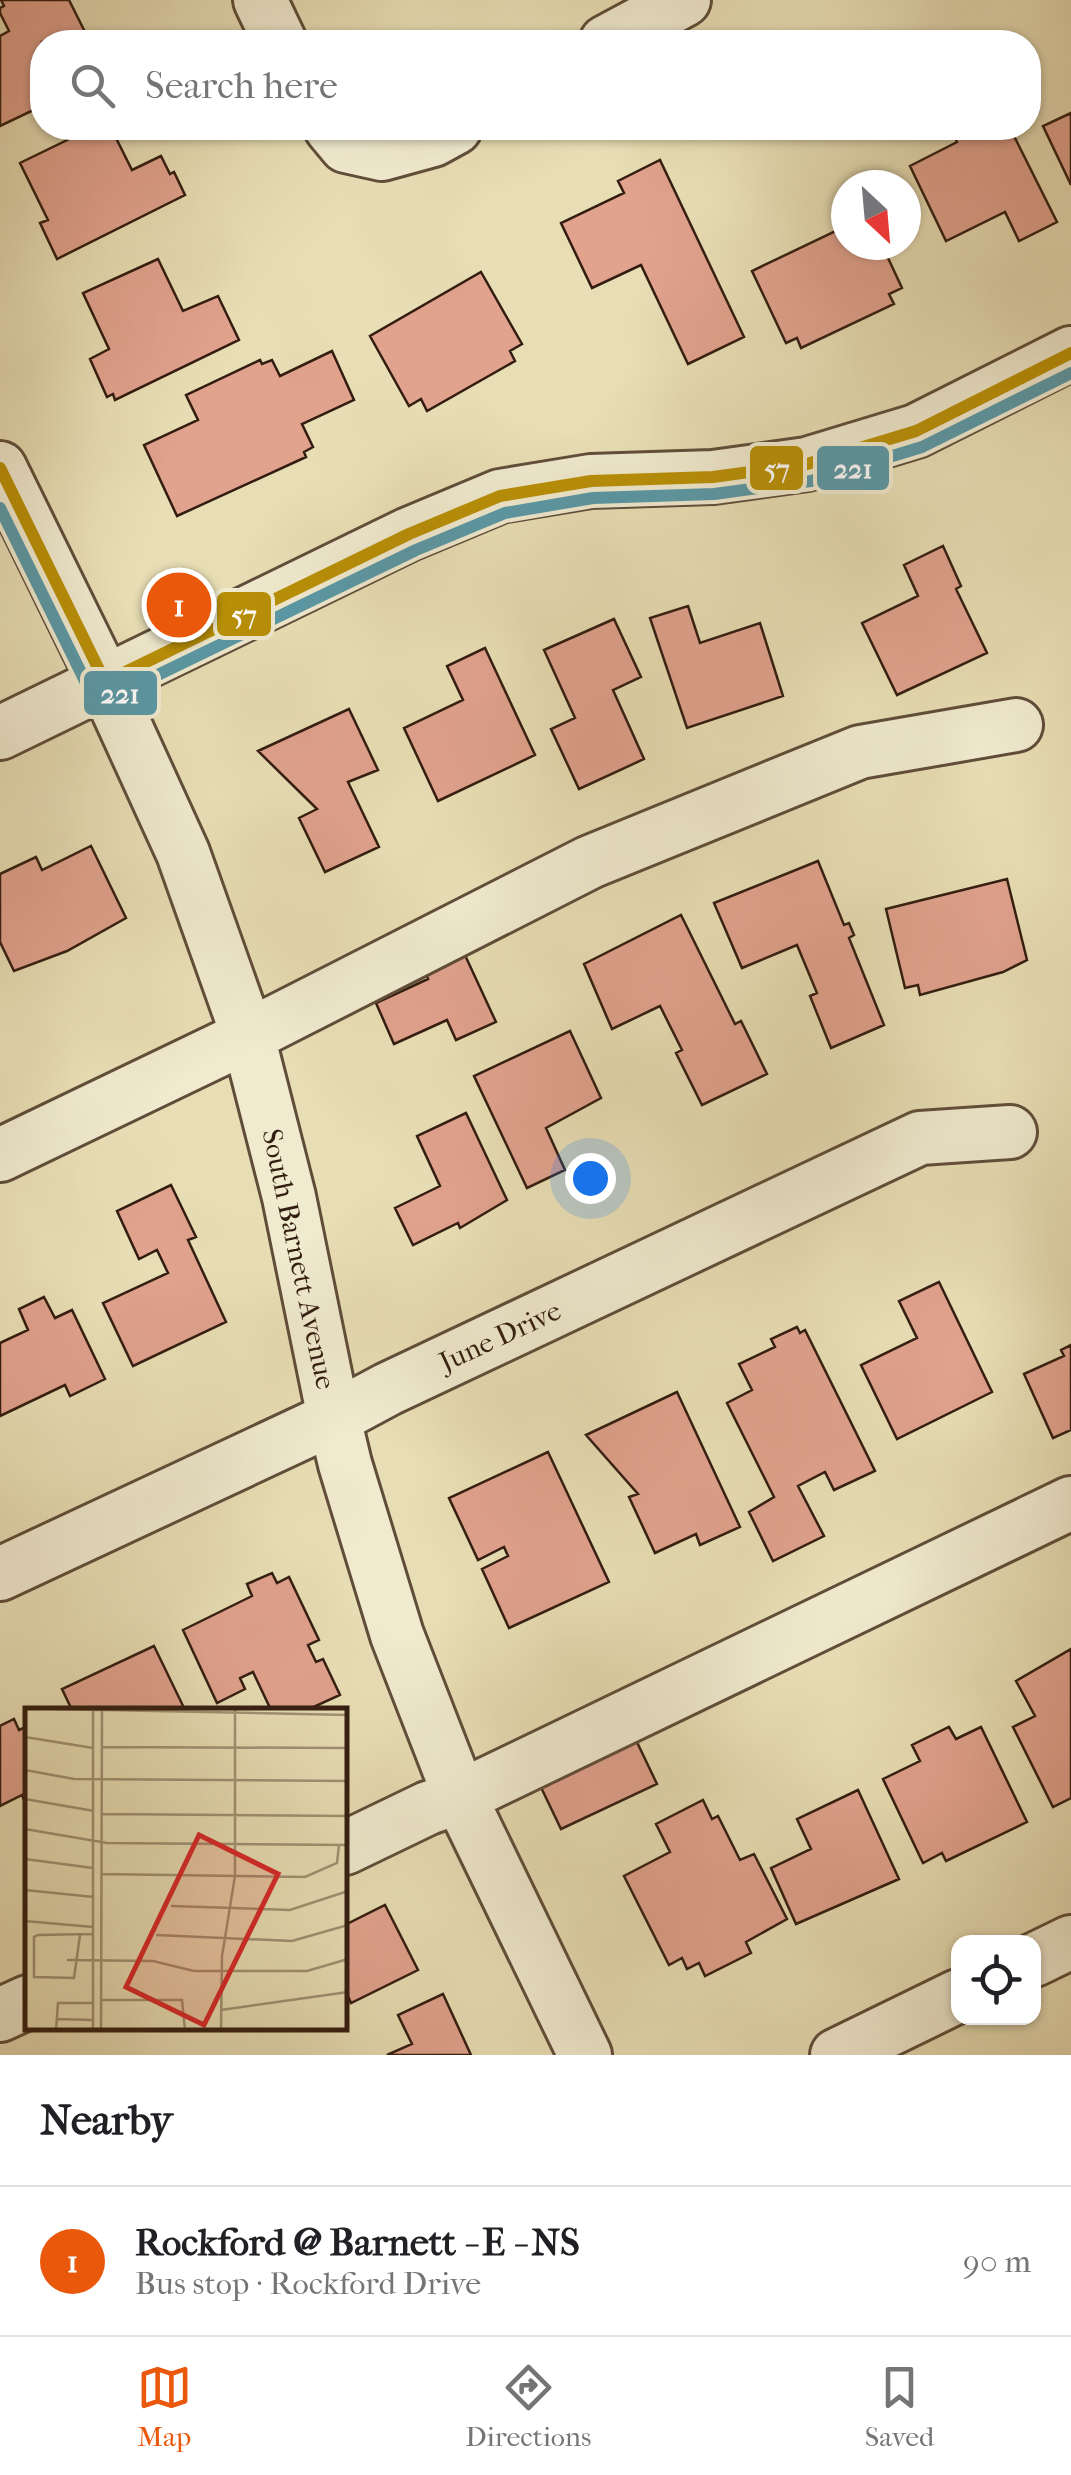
<!DOCTYPE html>
<html lang="en">
<head>
<meta charset="utf-8">
<style>
  :root { --surface:#fff; --page:#f6f6f6; --text:#202124; --muted:#757577; --line:#e0e0e0; --accent:#ea580c }
  body { margin:0; font-family:"IM FELL French Canon",serif; background:var(--page); color:var(--text) }
  .controls { position:absolute; right:30px; bottom:30px; display:grid; overflow:hidden; border-radius:20px; box-shadow:0 2px 8px #0004 }
  .controls button { width:90px; height:90px; display:grid; place-items:center; padding:0; border:0; border-bottom:2px solid var(--line); background:var(--surface); color:var(--text); font:50px sans-serif }
  .compass { position:absolute; left:831px; top:170px; width:90px; height:90px; border-radius:50%; background:var(--surface); box-shadow:0 2px 8px #0004; rotate:154deg }
  .you { position:absolute; left:590px; top:1178px; width:35px; height:35px; margin:-25px; border:8px solid #fff; border-radius:50%; background:#1a73e8; box-shadow:0 0 0 15px #1a73e833 }
  .badge { display:grid; place-items:center; width:65px; height:65px; border-radius:50%; background:var(--accent); color:#fff; font-size:32px; font-weight:700 }
  .pin { position:absolute; translate:-50% -50%; border:5px solid #fff; box-shadow:0 2px 10px #0006 }
  .list { margin:0; padding:0; list-style:none }
  h2 { display:flex; justify-content:space-between; align-items:center; height:130px; margin:0; padding:0 40px; font-size:42px }
  h2 small { font-size:32px; font-weight:400; color:var(--muted) }
  .list li { display:grid; grid-template-columns:65px 1fr auto; gap:30px; align-items:center; box-sizing:border-box; height:150px; padding:0 40px; border-top:2px solid var(--line) }
  .list b { display:block; font-size:38px; white-space:nowrap }
  .list p { margin:0; font-size:32px; white-space:nowrap; color:var(--muted) }
  .list em { font-size:32px; font-style:normal; color:var(--muted) }
  .icon { flex:none; width:55px; height:55px; fill:none; stroke:currentColor; stroke-width:2; stroke-linecap:round; stroke-linejoin:round }
  .map { position:relative; flex:none; width:1071px; height:2055px; overflow:hidden }
  .search { position:absolute; background:var(--surface); box-shadow:0 2px 8px #0004; left:30px; right:30px; top:30px; height:110px; display:flex; align-items:center; gap:25px; box-sizing:border-box; padding:0 35px; border-radius:40px; color:var(--muted); font-size:38px }
  .sheet { height:280px; background:var(--surface) }
  nav { display:flex; justify-content:space-around; align-items:center; box-sizing:border-box; height:140px; border-top:2px solid var(--line); background:var(--surface); font-size:28px; color:var(--muted) }
  nav a { display:grid; justify-items:center; gap:5px }
  nav .on { color:var(--accent) }
  .map>svg:first-child { display:block }
</style>
</head>
<body>
<div class="map">
<svg width="1071" height="2055" viewBox="0 0 1071 2055">
  <rect width="100%" height="100%" fill="#e8deb5"/>
  <filter id="stains"><feTurbulence type="fractalNoise" baseFrequency=".002" numOctaves="4"/><feColorMatrix values="0 0 0 0 .2 0 0 0 0 .09 0 0 0 0 .02 0 0 0 .5 -.17"/></filter>
  <radialGradient id="worn" r=".72"><stop offset=".6" stop-color="#630" stop-opacity="0"/><stop offset="1" stop-color="#630" stop-opacity=".3"/></radialGradient>
  <path fill="#e1a28e" stroke="#331d10" stroke-width="2.5" d="M1,0H69L90,42H42V72L33,76L42,98V106L0,126V36L9,31L0,13V8L4,6Z
    M1071,113V185L1043,126Z
    M92,128H111L132,170L161,156L170,174L174,172L185,195L57,259L40,223L48,220L20,163Z
    M964,128H1010L1057,222L1019,241L1005,212L946,241L910,166L957,142L952,133Z
    M660,160L744,337L688,364L641,265L592,288L561,223L624,193L618,181Z
    M846,226V245H882L902,288L889,294L894,304L801,348L797,338L786,343L752,271Z
    M158,259L183,311L218,296L239,340L115,400L113,394L107,397L90,359L109,349L83,293Z
    M481,272L522,344L510,351L515,361L427,411L421,399L409,406L370,336Z
    M332,351L354,400L302,424L313,447L304,452L306,457L177,516L144,445L198,420L186,395L260,360L262,364L272,360L280,376Z
    M943,546L961,586L956,589L987,653L897,695L862,623L918,596L904,565Z
    M688,606L700,643L760,623L783,696L687,728L650,618Z
    M614,619L641,677L613,690L644,759L579,789L551,729L575,718L544,650Z
    M485,648L535,755L438,801L404,728L463,700L447,666Z
    M349,709L378,770L348,782L379,847L325,872L299,818L317,809L258,751Z
    M91,846L126,918L67,951L14,971L0,942V874L36,857L42,870Z
    M818,861L844,925L849,923L854,935L849,938L884,1025L831,1048L810,996L817,993L797,945L742,968L714,903Z
    M1007,879L1027,960L1003,972L920,995L918,985L905,988L886,909Z
    M681,915L735,1024L741,1021L767,1074L702,1105L676,1053L682,1050L660,1006L612,1029L584,964Z
    M464,953L496,1022L456,1040L447,1020L394,1044L376,1003L428,979L425,971Z
    M570,1031L601,1098L546,1128L565,1170L527,1188L474,1076Z
    M466,1113L507,1200L460,1228L458,1223L413,1245L395,1208L440,1186L417,1136Z
    M171,1185L196,1237L188,1240L226,1322L133,1366L103,1303L168,1273L157,1250L139,1259L117,1211Z
    M939,1282L992,1392L897,1439L861,1365L917,1338L899,1301Z
    M44,1297L55,1318L72,1310L105,1379L70,1396L65,1385L0,1416V1343L28,1330L19,1309Z
    M797,1327L800,1333L805,1330L875,1471L834,1490L825,1472L798,1486L824,1536L773,1561L749,1512L774,1497L727,1403L752,1390L739,1364L775,1347L771,1339Z
    M1071,1345V1430L1053,1438L1024,1374L1064,1356L1061,1350Z
    M677,1392L740,1527L700,1545L696,1534L655,1553L629,1497L638,1494L586,1435Z
    M548,1452L609,1582L509,1628L482,1569L508,1556L504,1547L478,1560L449,1498Z
    M272,1573L277,1583L289,1577L319,1640L308,1645L316,1662L323,1659L340,1695L307,1710H271L253,1672L240,1678L245,1689L217,1703L183,1630L252,1596L247,1584Z
    M154,1646L185,1710H72L62,1689Z
    M1071,1649V1798L1053,1807L1013,1727L1035,1716L1016,1681Z
    M14,1719L19,1730L28,1726V1802L25,1803L22,1795L0,1806V1726Z
    M949,1727L956,1739L981,1727L1027,1822L946,1861L942,1853L923,1863L883,1779L920,1761L912,1745Z
    M635,1738L657,1784L561,1829L537,1779Z
    M858,1790L899,1879L796,1924L771,1868L811,1849L797,1819Z
    M703,1800L712,1819L718,1816L740,1860L754,1854L787,1919L746,1942L751,1953L705,1976L699,1963L687,1969L682,1958L669,1965L624,1876L670,1852L656,1824Z
    M385,1905L418,1970L351,2003L345,1990V1925Z
    M443,1994L471,2055H387L412,2044L398,2015Z"/>
  <g fill="none" stroke-linecap="round" stroke-linejoin="round">
    <g stroke="#604d39" stroke-width="58">
      <path id="minor" d="M260,0L280,42
        M606,42L684,0
        M331,128L346,146L382,154L433,140L455,128
        M0,468L105,682L183,853L248,1036L289,1197L334,1418L345,1464L397,1635L460,1797L585,2055
        M0,733L409,534L500,496L591,481L713,477L807,464L916,431L1071,353
        M0,1155L248,1036L590,862L860,752L1016,725
        M0,1574L334,1418L388,1389L920,1138L1010,1132
        M345,1848L428,1808L460,1797L1071,1503
        M1034,1960L1071,1942
        M0,2015L28,2002
        M837,2055L958,1996"/>
    </g>
    <use href="#minor" stroke="#f0eacf" stroke-width="52"/>
    <g stroke="#f0eacf" stroke-width="20">
      <path id="bus-1" d="M0,468L105,682L409,534L500,496L591,481L713,477L807,464L916,431L1071,353"/>
    </g>
    <g stroke="#f0eacf" stroke-width="20">
      <path id="bus-2" d="M0,508L90,691L98,698L108,699L416,550L505,513L593,498L714,494L811,481L922,447L1071,373"/>
    </g>
    <use href="#bus-1" stroke="#b88f06" stroke-width="12"/>
    <use href="#bus-2" stroke="#5a98a6" stroke-width="12"/>
  </g>
  <g text-anchor="middle" dominant-baseline="central" stroke-width="8" stroke-linejoin="round" paint-order="stroke">
    <g font-size="28" fill="#331d10" stroke="#f0eacf">
      <text transform="translate(299 1259) rotate(78)">South Barnett Avenue</text>
      <text transform="translate(500 1336) rotate(-25)">June Drive</text>
    </g>
  </g>
  <g transform="translate(25 1708)">
    <rect width="322" height="322" fill="#e8deb5"/>
    <path fill="none" stroke="#a09173" stroke-width="2.5" d="M29,1L323,7M0,29L68,40M77,39L323,40M0,62L49,71L323,73M0,91L69,103M77,106L323,108M0,121L82,135L323,137M0,151L68,160M76,166L280,169L312,155L314,137M0,182L69,189M146,198L265,202L323,183M0,213L68,219M55,227L49,270L9,269V229L13,227L67,226M131,227L267,233L323,217M42,252L128,253L169,263H282L323,251M76,292H157L160,322M196,302L323,284M31,311L68,312M31,322L33,295H68M68,322V1M76,322L77,1M196,322L197,248L210,168V1"/>
    <path fill="#d62828" fill-opacity="0.15" stroke="#d62828" stroke-width="5" d="M174,127L253,166L179,317L101,279Z"/>
    <rect width="322" height="322" fill="none" stroke="#331d10" stroke-width="5"/>
  </g>
  <g stroke="#f0eacf" stroke-width="4">
    <rect x="815" y="444" width="76" height="48" rx="10" fill="#5a98a6"/>
    <rect x="748" y="444" width="57" height="48" rx="10" fill="#b88f06"/>
    <rect x="215" y="590" width="58" height="48" rx="10" fill="#b88f06"/>
    <rect x="82" y="669" width="77" height="48" rx="10" fill="#5a98a6"/>
  </g>
  <g font-size="28" text-anchor="middle" font-weight="bold" fill="#fff">
    <text x="853" y="478">221</text>
    <text x="777" y="478">57</text>
    <text x="244" y="624">57</text>
    <text x="120" y="703">221</text>
  </g>
  <rect width="100%" height="100%" filter="url(#stains)"/>
  <rect width="100%" height="100%" fill="url(#worn)"/>
</svg>
<div class="controls">
<button><svg class="icon" aria-label="locate" viewBox="0 0 24 24"><circle cx="12" cy="12" r="6"/><path d="M12 2v4M12 18v4M2 12h4M18 12h4"/></svg></button>
</div>
<svg class="compass" viewBox="-18 -18 36 36"><path d="M0-13l5 13h-10z" fill="#e53935"/><path d="M0 13l5-13h-10z" fill="#757577"/></svg>
<div class="you"></div>
<div class="pin badge" style="left:179px;top:605px">1</div>
<div class="search"><svg class="icon" aria-label="search" viewBox="0 0 24 24"><circle cx="10" cy="10" r="6"/><path d="M15 15l6 6"/></svg>Search here</div>
</div>
<section class="sheet">
<h2>Nearby<small></small></h2>
<ul class="list">
<li><span class="badge">1</span><div><b>Rockford @ Barnett - E - NS</b><p>Bus stop · Rockford Drive</p></div><em>90 m</em></li>
</ul>
</section>
<nav>
<a class="on"><svg class="icon" aria-label="map" viewBox="0 0 24 24"><path d="M3 6l6-2 6 2 6-2v14l-6 2-6-2-6 2zM9 4v14M15 6v14"/></svg>Map</a>
<a><svg class="icon" aria-label="directions" viewBox="0 0 24 24"><path d="M12 3l9 9-9 9-9-9zM9 14v-3h6M13 9l2 2-2 2"/></svg>Directions</a>
<a><svg class="icon" aria-label="saved" viewBox="0 0 24 24"><path d="M7 4h10v16l-5-4-5 4z"/></svg>Saved</a>
</nav>
</body>
</html>
